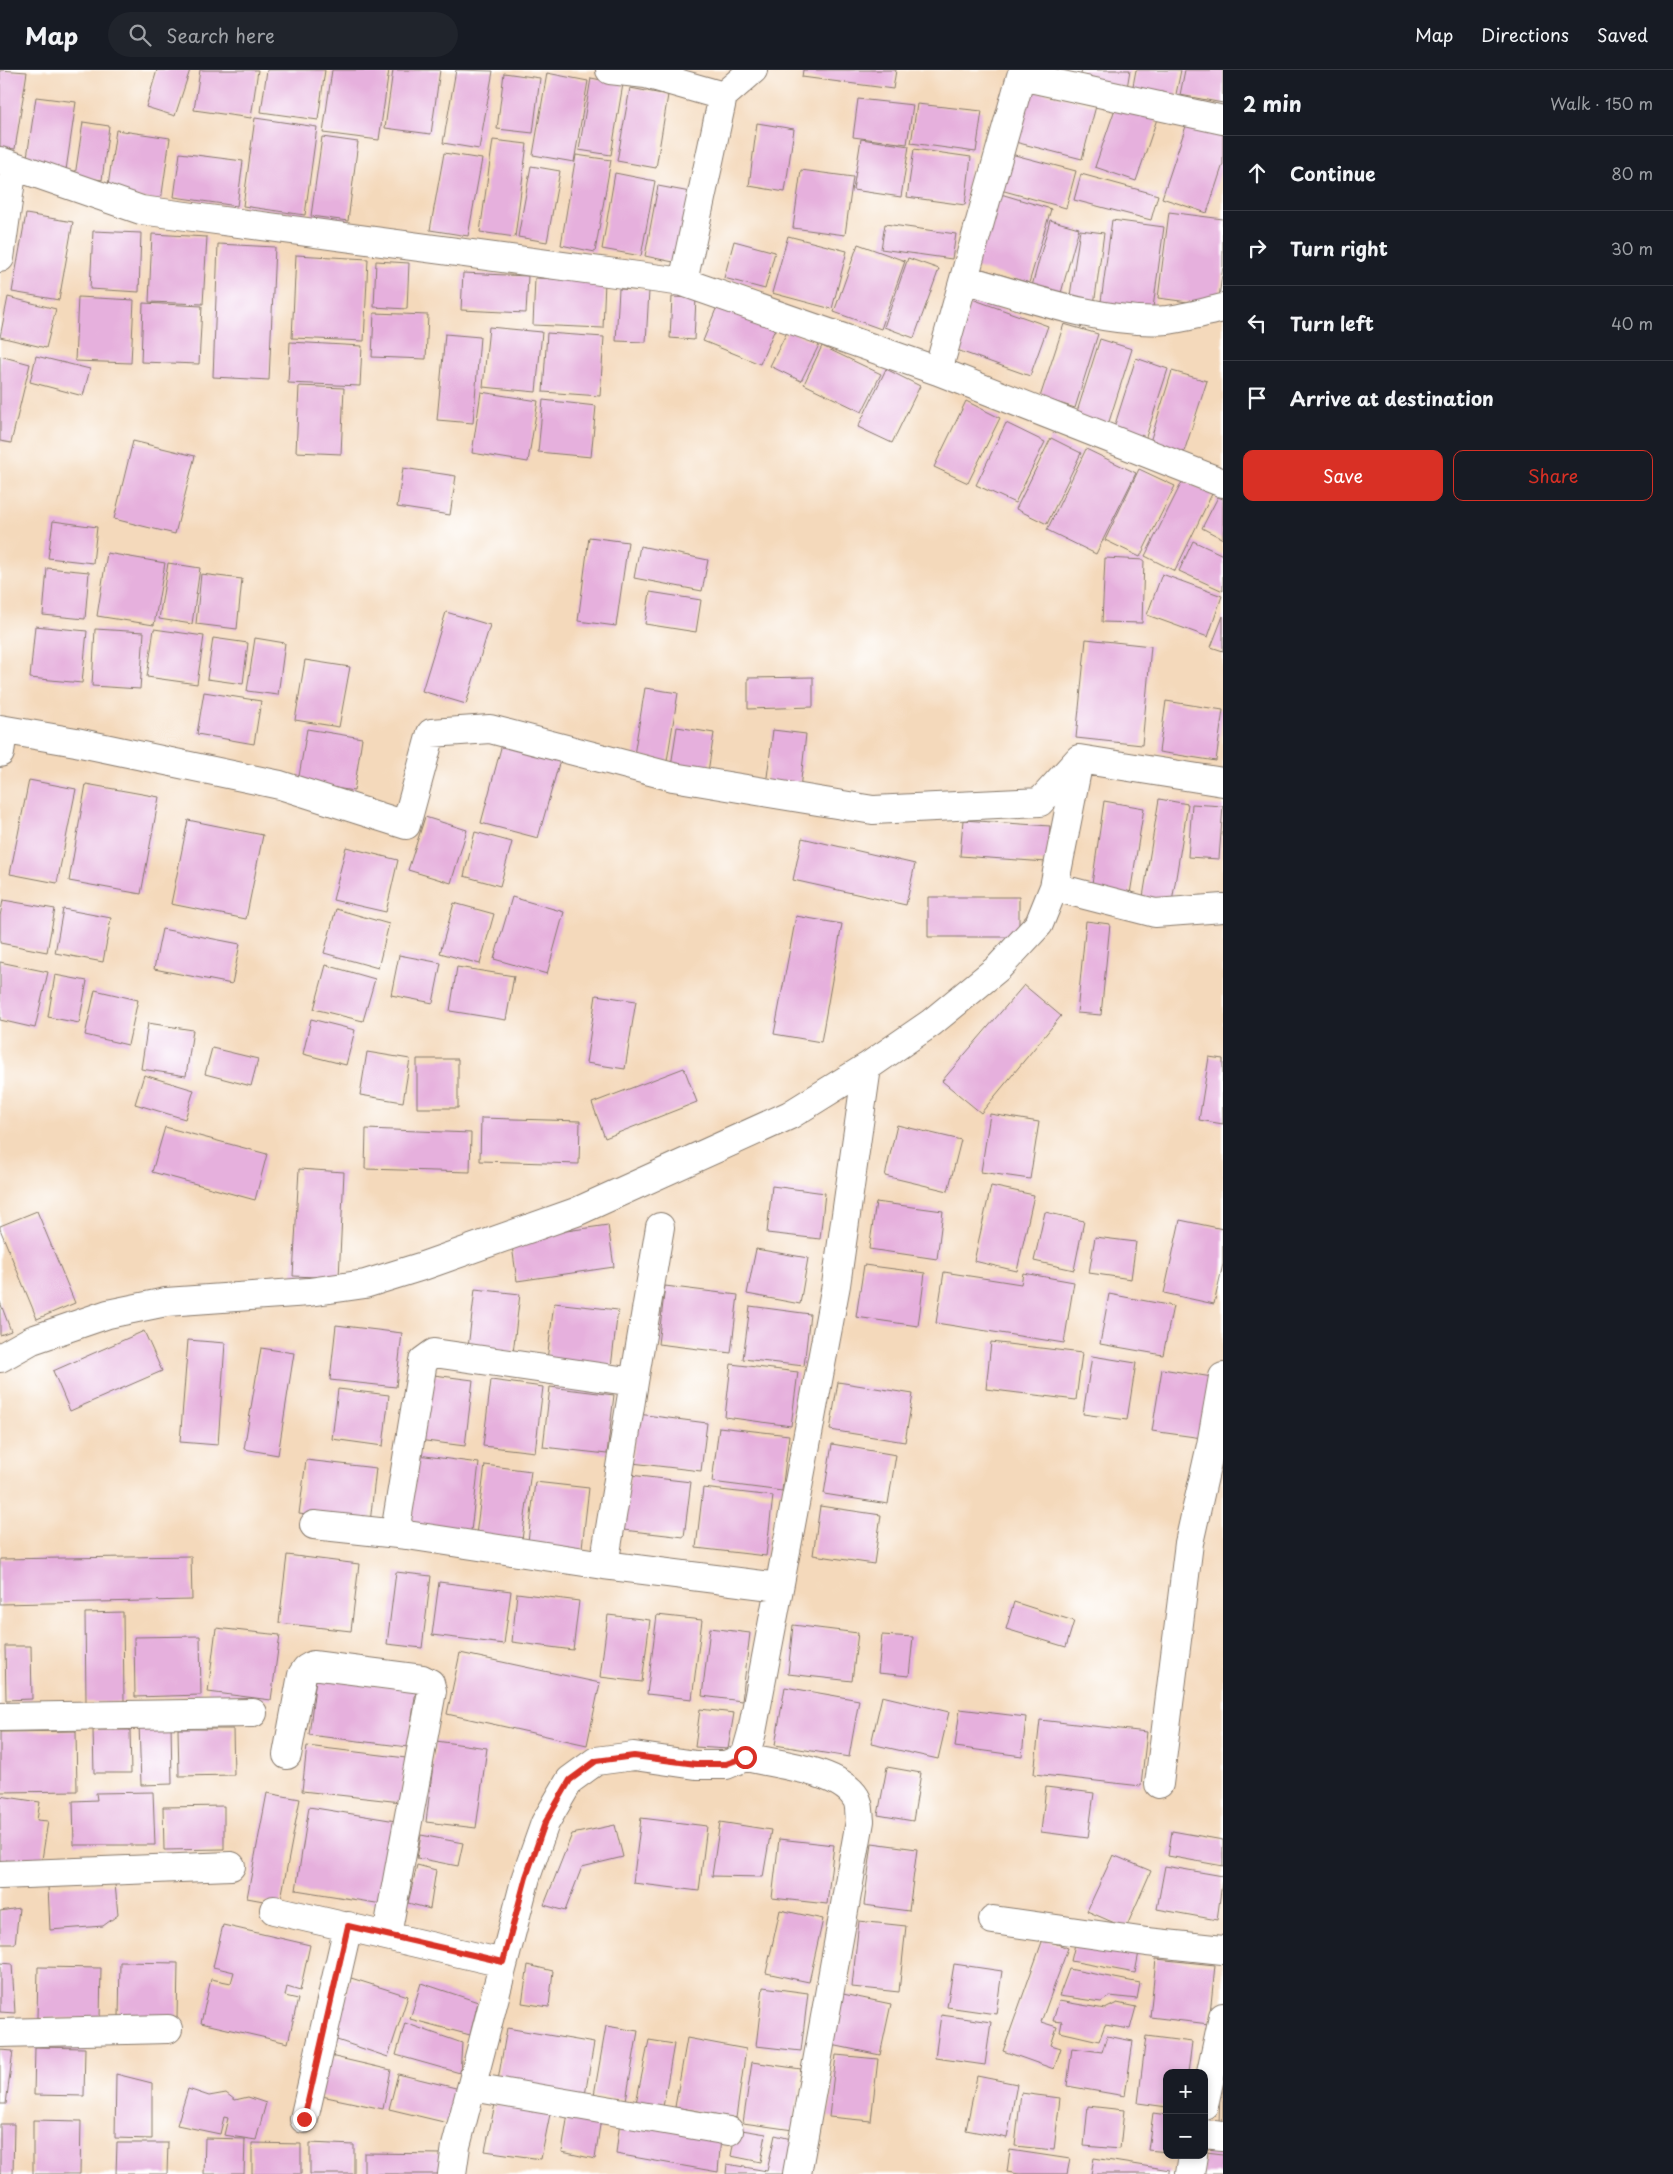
<!DOCTYPE html>
<html lang="en">
<head>
<meta charset="utf-8">
<style>
  :root { --surface:#171b24; --page:#20242c; --text:#f1f3f6; --muted:#9ea1a6; --line:#363941; --accent:#d93025 }
  body { margin:0; font-family:"Playpen Sans",sans-serif; background:var(--page); color:var(--text) }
  .controls { position:absolute; right:15px; bottom:15px; display:grid; overflow:hidden; border-radius:10px; box-shadow:0 2px 8px #0003 }
  .controls button { width:45px; height:45px; display:grid; place-items:center; padding:0; border:0; border-bottom:1px solid var(--line); background:var(--surface); color:var(--text); font:25px sans-serif }
  .stop { position:absolute; width:15px; height:15px; margin:-11px; border:4px solid #d93025; border-radius:50%; background:#fff }
  .stop.end { background:#d93025; border-color:#fff; box-shadow:0 1px 5px #0008 }
  .list { margin:0; padding:0; list-style:none }
  h2 { display:flex; justify-content:space-between; align-items:center; height:65px; margin:0; padding:0 20px; font-size:21px }
  h2 small { font-size:16px; font-weight:400; color:var(--muted) }
  .list li { display:grid; grid-template-columns:32px 1fr auto; gap:15px; align-items:center; box-sizing:border-box; height:75px; padding:0 20px; border-top:1px solid var(--line) }
  .list b { display:block; font-size:19px; white-space:nowrap }
  .list em { font-size:16px; font-style:normal; color:var(--muted) }
  .actions { display:flex; gap:10px; padding:15px 20px }
  .actions a { flex:1; padding:11px 0; border:1px solid var(--accent); border-radius:10px; text-align:center; font-size:18px; color:var(--accent) }
  .actions .main { background:var(--accent); color:#fff }
  .icon { flex:none; width:28px; height:28px; fill:none; stroke:currentColor; stroke-width:2; stroke-linecap:round; stroke-linejoin:round }
  .map { position:relative; flex:none; width:1223px; height:2104px; overflow:hidden }
  header { display:flex; align-items:center; gap:30px; box-sizing:border-box; height:70px; padding:0 25px; background:var(--surface); border-bottom:1px solid var(--line) }
  header strong { font-size:24px }
  nav { display:flex; gap:28px; margin-inline-start:auto; font-size:18px }
  .search { width:350px; height:45px; background:var(--page); display:flex; align-items:center; gap:12px; box-sizing:border-box; padding:0 18px; border-radius:28px; color:var(--muted); font-size:19px }
  main { display:flex }
  aside { flex:1; background:var(--surface) }
  .map>svg:first-child { display:block }
</style>
</head>
<body>
<header>
<strong>Map</strong>
<div class="search"><svg class="icon" aria-label="search" viewBox="0 0 24 24"><circle cx="10" cy="10" r="6"/><path d="M15 15l6 6"/></svg>Search here</div>
<nav><a>Map</a><a>Directions</a><a>Saved</a></nav>
</header>
<main>
<div class="map">
<svg width="1223" height="2104" viewBox="0 0 1223 2104">
  <rect width="100%" height="100%" fill="#fff"/>
  <filter id="ink" filterUnits="userSpaceOnUse"><feTurbulence type="fractalNoise" baseFrequency=".02" numOctaves="2"/><feDisplacementMap in="SourceGraphic" scale="10" xChannelSelector="R" yChannelSelector="G"/><feConvolveMatrix kernelMatrix="1 2 1 2 8 2 1 2 1" color-interpolation-filters="sRGB"/></filter>
  <filter id="wash" filterUnits="userSpaceOnUse"><feTurbulence type="fractalNoise" baseFrequency=".0096" numOctaves="4" result="noise"/><feDisplacementMap in="SourceGraphic" scale="20" xChannelSelector="R" yChannelSelector="G"/><feGaussianBlur stdDeviation="1.12" result="paint"/><feColorMatrix in="noise" values="0 0 0 0 0 0 0 0 0 0 0 0 0 0 0 0 0 1.4 0 .05"/><feComposite in="paint" operator="in"/></filter>
  <g filter="url(#wash)">
    <rect width="100%" height="100%" fill="#f4d9bb"/>
    <g id="blocks">
      <path fill="#e6b0dd" d="M0,0L27,2L15,79L0,77Z
        M157,0H190L175,46L146,37Z
        M200,0H258L251,48L194,40Z
        M267,0H325L318,50L261,42Z
        M332,0H389L379,70L323,63Z
        M393,0H440L431,64L385,58Z
        M456,0L493,1L479,79L443,73Z
        M803,0H896L893,19L802,7Z
        M1082,0H1130L1127,18L1080,8Z
        M1136,0H1181L1175,29L1132,21Z
        M1185,0H1223V33L1180,25Z
        M504,3L540,8L533,63L497,59Z
        M547,3L588,11L574,92L533,85Z
        M591,8L623,14L611,85L579,80Z
        M630,18L668,25L656,98L617,91Z
        M1029,19L1096,36L1082,89L1015,72Z
        M36,27L76,32L66,100L26,94Z
        M858,29L913,35L907,74L853,67Z
        M1118,30L1159,43L1136,111L1095,97Z
        M917,34L982,41L976,82L911,73Z
        M255,48L317,57L305,145L243,136Z
        M1188,50L1223,62V94L1207,143L1162,128Z
        M83,52L109,56L102,110L75,106Z
        M757,53L794,59L785,122L749,116Z
        M116,60L170,68L161,131L107,123Z
        M322,67L358,72L348,151L311,146Z
        M861,69L909,76L901,127L853,120Z
        M493,70L527,74L515,167L480,162Z
        M914,79L971,87L965,135L907,127Z
        M180,83L243,91L237,136L174,127Z
        M444,83L482,89L468,166L430,160Z
        M1007,83L1076,101L1066,138L997,119Z
        M576,85L611,90L595,182L561,175Z
        M531,96L560,101L547,172L518,167Z
        M801,100L853,107L845,165L793,158Z
        M615,103L655,111L641,186L602,179Z
        M1081,104L1158,125L1151,150L1074,130Z
        M658,116L690,122L678,193L645,186Z
        M994,122L1051,139L1029,213L972,196Z
        M1169,142L1223,149V196L1218,236L1158,228Z
        M26,144L73,152L59,230L12,222Z
        M1050,150L1079,158L1061,223L1032,216Z
        M1112,150L1164,157L1152,245L1100,239Z
        M885,154L956,164L952,189L881,179Z
        M1080,160L1104,163L1094,235L1069,232Z
        M93,161L141,163L139,222L90,219Z
        M152,164L207,167L203,234L149,232Z
        M788,166L847,181L832,239L772,223Z
        M734,171L775,182L765,219L724,208Z
        M218,174L275,177L269,310L213,307Z
        M858,174L905,191L881,259L834,242Z
        M296,185L368,189L364,271L292,268Z
        M908,188L939,199L914,268L884,257Z
        M376,191L409,193L407,239L374,237Z
        M463,203L528,206L526,243L461,240Z
        M535,208L605,211L603,258L533,255Z
        M619,219L649,221L646,272L616,271Z
        M8,227L56,239L46,278L0,267Z
        M78,227L134,230L131,293L75,291Z
        M672,227L696,228L694,270L670,268Z
        M972,229L1048,256L1030,306L954,279Z
        M143,233L202,236L199,294L141,292Z
        M718,234L775,259L760,294L703,271Z
        M374,243L428,245L426,289L372,287Z
        M1064,254L1098,264L1075,338L1040,327Z
        M489,257L542,262L536,322L483,317Z
        M788,260L819,275L801,311L770,296Z
        M547,263L604,267L600,326L543,322Z
        M445,264L480,267L473,353L437,350Z
        M1100,269L1132,279L1107,358L1075,348Z
        M290,272L362,276L360,316L288,313Z
        M822,276L881,304L862,342L804,314Z
        M0,286L30,294L11,373L0,371Z
        M36,286L90,299L83,326L30,312Z
        M1136,288L1168,299L1144,373L1112,364Z
        M886,299L920,316L892,373L858,357Z
        M1172,301L1207,311L1183,385L1149,375Z
        M299,316L344,318L341,384L296,382Z
        M481,322L538,331L528,392L472,383Z
        M543,330L596,336L591,387L538,382Z
        M966,331L1000,348L968,413L934,397Z
        M1006,353L1045,372L1015,433L976,415Z
        M1051,368L1081,383L1047,454L1016,439Z
        M133,371L195,386L175,464L114,449Z
        M1086,379L1136,403L1096,484L1047,460Z
        M403,398L456,406L450,445L397,437Z
        M1139,399L1175,416L1140,487L1105,470Z
        M1183,410L1212,424L1175,501L1145,486Z
        M1218,427L1223,429V469L1202,458Z
        M53,451L97,457L93,493L48,488Z
        M589,467L628,472L616,556L578,551Z
        M1193,471L1223,485V521L1179,501Z
        M640,476L708,490L702,521L634,508Z
        M107,483L165,493L154,555L97,546Z
        M1105,488L1144,490L1142,553L1102,552Z
        M168,493L200,498L192,554L159,549Z
        M47,498L89,502L85,549L43,545Z
        M201,504L242,509L237,559L196,554Z
        M1162,504L1222,526L1208,567L1147,545Z
        M650,522L701,530L696,562L645,554Z
        M446,542L490,555L466,634L422,621Z
        M1223,546V581L1211,577Z
        M35,556L87,561L82,613L30,608Z
        M95,559L144,562L140,619L92,616Z
        M154,559L204,566L197,614L147,607Z
        M213,568L248,573L243,614L207,609Z
        M255,568L285,573L278,625L247,621Z
        M1086,569L1151,576L1142,675L1076,668Z
        M305,590L350,597L339,657L295,650Z
        M813,607V637L748,639V608Z
        M645,618L678,623L667,691L634,685Z
        M204,622L261,631L254,674L197,664Z
        M1166,631L1223,640L1216,691L1159,682Z
        M677,657L714,663L708,702L671,696Z
        M307,659L362,668L354,721L298,712Z
        M773,660L806,664L800,719L766,715Z
        M502,674L560,690L538,768L481,753Z
        M29,710L76,719L57,813L10,804Z
        M86,714L159,727L141,824L69,811Z
        M1159,729L1188,734L1172,832L1143,827Z
        M1104,731L1144,738L1129,830L1091,821Z
        M1192,734L1223,736L1219,789L1188,787Z
        M425,747L467,760L451,813L408,800Z
        M188,750L263,765L246,849L171,834Z
        M963,750L1050,756L1047,792L960,786Z
        M475,762L512,772L500,816L464,806Z
        M802,768L915,794L906,835L793,810Z
        M346,777L398,790L386,842L333,830Z
        M512,827L564,842L547,904L494,889Z
        M928,827H1019V867H928Z
        M3,830L55,839L47,882L0,873V846Z
        M454,833L494,844L480,894L440,883Z
        M63,839L111,848L103,892L55,883Z
        M336,839L389,854L378,898L324,883Z
        M796,846L842,854L821,972L774,964Z
        M1086,851L1110,854L1101,945L1077,943Z
        M162,859L240,874L232,914L154,899Z
        M399,885L441,893L433,933L391,925Z
        M0,892L48,902L35,958L0,950Z
        M326,895L375,909L363,951L314,939Z
        M457,897L514,906L506,950L450,941Z
        M55,905L87,911L79,953L48,947Z
        M1024,915L1061,946L981,1043L942,1011Z
        M95,920L138,930L128,975L85,965Z
        M596,925L636,931L625,999L586,993Z
        M311,949L355,960L346,995L303,984Z
        M148,953L193,960L186,1006L141,999Z
        M212,978L258,989L251,1016L205,1004Z
        M367,982L410,989L403,1032L360,1025Z
        M1209,987L1223,989V1054L1199,1050Z
        M417,989H458V1038H417Z
        M684,998L697,1032L605,1068L592,1033Z
        M144,1005L194,1020L185,1049L135,1034Z
        M990,1044L1039,1052L1030,1109L981,1102Z
        M481,1048L580,1051L579,1094L480,1091Z
        M897,1055L961,1070L948,1121L885,1106Z
        M165,1057L267,1084L255,1130L152,1102Z
        M366,1059L471,1063L470,1102L365,1099Z
        M299,1099L344,1102L339,1208L293,1206Z
        M772,1116L825,1123L820,1169L767,1163Z
        M991,1116L1034,1125L1017,1201L974,1191Z
        M876,1132L943,1141L937,1189L869,1179Z
        M37,1141L75,1233L37,1249L0,1159V1156Z
        M1045,1142L1084,1151L1074,1200L1034,1191Z
        M1180,1150L1223,1159V1194L1214,1234L1164,1223Z
        M608,1155L614,1197L517,1211L511,1169Z
        M1095,1167L1136,1172L1131,1209L1089,1203Z
        M756,1179L808,1188L800,1234L747,1224Z
        M864,1195L925,1203L918,1256L856,1247Z
        M944,1202L1021,1214L1023,1203L1074,1212L1064,1273L936,1253Z
        M665,1216L738,1225L731,1283L658,1274Z
        M475,1219L520,1224L513,1283L468,1278Z
        M1109,1224L1173,1236L1163,1285L1100,1274Z
        M0,1232L11,1261L0,1265Z
        M554,1233L618,1240L611,1297L547,1290Z
        M750,1236L810,1244L804,1296L743,1289Z
        M336,1255L402,1263L396,1317L330,1310Z
        M144,1261L162,1301L70,1341L53,1301Z
        M188,1270L225,1273L218,1375L180,1372Z
        M991,1272L1082,1283L1076,1330L986,1319Z
        M261,1278L294,1283L278,1385L244,1379Z
        M1092,1286L1136,1293L1127,1350L1083,1344Z
        M731,1294L798,1302L791,1356L725,1347Z
        M1162,1299L1212,1307L1202,1368L1152,1361Z
        M426,1304L473,1310L465,1376L418,1370Z
        M491,1310L543,1317L535,1382L483,1376Z
        M838,1312L913,1324L905,1372L830,1360Z
        M550,1317L614,1325L607,1384L543,1377Z
        M338,1319L389,1325L383,1376L332,1369Z
        M638,1344L707,1353L701,1401L632,1393Z
        M719,1357L789,1365L782,1421L712,1412Z
        M832,1374L896,1385L888,1434L824,1424Z
        M418,1385L479,1393L471,1461L409,1454Z
        M306,1390L376,1398L370,1453L299,1444Z
        M485,1395L531,1401L522,1470L476,1465Z
        M630,1405L691,1412L684,1467L623,1460Z
        M535,1412L589,1418L581,1486L527,1480Z
        M703,1418L773,1426L766,1486L696,1478Z
        M820,1436L881,1445L874,1494L813,1485Z
        M287,1485L359,1494L351,1561L279,1553Z
        M191,1486L192,1530L0,1534V1489Z
        M396,1502L431,1506L422,1578L387,1574Z
        M439,1512L511,1521L504,1574L432,1565Z
        M517,1523L579,1531L573,1580L512,1572Z
        M1014,1532L1074,1551L1066,1577L1006,1559Z
        M123,1542L124,1632H86L85,1543Z
        M608,1545L650,1550L642,1612L600,1607Z
        M657,1545L702,1550L692,1629L647,1624Z
        M793,1555L858,1563L852,1611L788,1604Z
        M216,1558L280,1565L271,1630L208,1622Z
        M710,1558L750,1563L742,1631L702,1626Z
        M882,1565L913,1567L909,1606L878,1603Z
        M200,1566L201,1625L135,1627L134,1567Z
        M5,1576H31L32,1629L6,1630Z
        M460,1583L600,1613L587,1675L447,1644Z
        M316,1608L416,1620L408,1677L309,1665Z
        M785,1617L859,1630L849,1687L775,1675Z
        M882,1626L949,1642L938,1689L871,1674Z
        M700,1639L734,1643L728,1679L695,1677Z
        M960,1639L1026,1647L1022,1686L955,1677Z
        M1040,1650L1147,1662L1141,1716L1034,1704Z
        M139,1653H171L172,1714L141,1715Z
        M178,1659H233L234,1705L179,1706Z
        M93,1660H130L131,1703H94Z
        M76,1661L77,1721L0,1722V1662Z
        M436,1671L487,1678L476,1758L426,1752Z
        M307,1676L406,1688L401,1732L302,1721Z
        M887,1697L921,1703L913,1751L878,1745Z
        M1046,1717L1094,1723L1088,1768L1041,1762Z
        M153,1722L155,1775H74L73,1731L97,1730L96,1723Z
        M267,1723L300,1729L280,1834L247,1828Z
        M0,1726L40,1732L37,1750L48,1751L41,1796L6,1790L5,1795L0,1794Z
        M224,1736V1779L164,1780L163,1737Z
        M309,1737L396,1751L382,1834L296,1820Z
        M641,1748L707,1756L699,1821L633,1813Z
        M720,1752L771,1760L763,1807L712,1806Z
        M615,1755L623,1787L582,1797L565,1841L544,1835L572,1764Z
        M1172,1761L1223,1770V1796L1168,1786Z
        M421,1765L463,1773L458,1796L417,1788Z
        M779,1769L834,1775L827,1834L772,1828Z
        M872,1773L917,1779L909,1841L864,1835Z
        M1113,1785L1151,1801L1126,1858L1087,1841Z
        M417,1795L436,1800L430,1839L408,1833Z
        M1165,1796L1223,1806L1217,1850L1157,1839Z
        M115,1814L118,1845L103,1856L50,1860L48,1817Z
        M19,1838L15,1874H0V1841Z
        M780,1840L823,1849L809,1912L766,1903Z
        M859,1851L906,1856L899,1922L852,1917Z
        M223,1855L310,1875L300,1921L287,1917L285,1926L298,1929L288,1973L201,1953L211,1909L231,1913L234,1902L213,1897Z
        M1043,1869L1068,1878L1041,1952L1057,1957L1051,1975L1061,1978L1054,1999L1003,1981Z
        M1076,1870L1139,1882L1135,1903L1071,1891Z
        M1156,1889L1215,1895L1209,1954L1150,1947Z
        M120,1892L178,1893L177,1949L119,1948Z
        M0,1893L12,1894L15,1943L0,1942Z
        M954,1894L1002,1901L996,1944L947,1937Z
        M528,1895L553,1901L549,1937L522,1933Z
        M38,1897L101,1898L100,1949L37,1948Z
        M1069,1899L1140,1913L1137,1929L1110,1926L1101,1932L1059,1926Z
        M351,1908L408,1926L388,1987L331,1968Z
        M421,1913L478,1932L470,1965L410,1949Z
        M763,1917L808,1923L801,1981L756,1976Z
        M838,1923L891,1934L880,1985L827,1974Z
        M1059,1931L1105,1939L1117,1933L1136,1937L1130,1959L1105,1955L1099,1971L1060,1962L1062,1952L1053,1951Z
        M941,1945L991,1952L985,1995L935,1988Z
        M405,1953L462,1973L460,2003L396,1985Z
        M606,1956L638,1961L626,2030L594,2025Z
        M507,1958L594,1973L584,2031L497,2016Z
        M1107,1966L1133,1971L1125,2026L1067,2016L1072,1978L1102,1982Z
        M1146,1966L1192,1972L1188,2003H1167V2037L1138,2033Z
        M687,1968L746,1979L736,2048L675,2037Z
        M649,1970L674,1974L663,2037L636,2033Z
        M35,1977L85,1978L84,2026L34,2025Z
        M0,1980L13,1981L6,2034H0Z
        M326,1985L391,2000L383,2039L317,2025Z
        M836,1985L878,1989L871,2051L829,2047Z
        M1221,1990H1223V2055H1219Z
        M752,1992L801,1999L793,2060L743,2053Z
        M116,2004L152,2013V2069L115,2068Z
        M398,2004L460,2019L452,2054L389,2039Z
        M977,2006L1017,2014L1007,2068L966,2060Z
        M188,2019L209,2026L226,2023L235,2030L248,2027L266,2033L256,2070L224,2065L228,2048L224,2047L220,2064L177,2055Z
        M1021,2023L1060,2028L1054,2080L1015,2076Z
        M495,2034L550,2044L541,2089L485,2081Z
        M1088,2036L1124,2040L1120,2079L1084,2076Z
        M568,2043L601,2048L595,2089L562,2082Z
        M1153,2043L1167,2045V2082L1148,2080Z
        M33,2050L81,2051L80,2104H33Z
        M620,2050L721,2067L718,2102L616,2084Z
        M0,2054H14L13,2104H0Z
        M736,2059L766,2064L761,2092L731,2086Z
        M775,2065L795,2070L789,2104H726L727,2094L767,2101Z
        M205,2068L245,2069L244,2104H204Z
        M117,2073H168L167,2104H116Z
        M252,2073L301,2074V2104H252Z
        M310,2073L354,2075V2104H310Z
        M1010,2080L1070,2089L1067,2104H1019L1007,2102Z
        M1206,2082L1223,2084V2104H1203Z
        M364,2083L443,2084L442,2104H364Z
        M1094,2088L1170,2100V2104H1091Z"/>
    </g>
  </g>
  <g filter="url(#ink)">
    <use href="#blocks" fill-opacity="0" stroke="#887a6c" stroke-width="1"/>
    <g fill="none" stroke-linecap="round" stroke-linejoin="round">
      <g stroke="#887a6c" stroke-width="30">
        <path id="street" d="M610,0L646,4L723,26
          M0,91L141,140L683,212L938,301L1223,413
          M0,188L13,96
          M964,209C1025,226 1104,255 1167,250C1185,248 1205,242 1223,238
          M683,212L723,26L753,0
          M938,301L1021,6L1223,50
          M0,659L76,672L280,715L406,755L431,663L490,659L673,707L873,740L1040,732L1079,689L1223,712
          M0,683L3,660
          M1054,817L1155,843L1223,838
          M0,1288L32,1270L108,1244L166,1232L309,1222L365,1214L423,1196L576,1142L790,1045L867,997L931,953L998,898L1039,854L1054,817L1079,690
          M634,1312L660,1157
          M314,1455L407,1465
          M604,1495L634,1312L434,1283L423,1291L397,1450L399,1459L407,1465L604,1495L779,1517
          M0,1647L253,1643
          M287,1685L302,1605L306,1599L313,1595L422,1609L430,1613L432,1621L387,1865
          M745,1687C774,1694 840,1700 856,1728C860,1734 859,1745 860,1751L797,2104
          M1159,1714L1189,1473L1211,1375L1223,1307
          M0,1805L231,1796
          M274,1840L503,1893
          M993,1850L1147,1872L1223,1880
          M0,1963L168,1959
          M472,2017L729,2061
          M1204,2035L1223,1947
          M304,2049L348,1856
          M1204,2064L1223,2066
          M452,2104L456,2076L526,1807L545,1753L570,1710L596,1691L634,1686L696,1695H726L745,1687L752,1662L836,1215L867,997
          M1190,2104L1193,2085"/>
      </g>
      <use href="#street" stroke="#fff" stroke-width="28"/>
    </g>
  </g>
  <g fill="none" stroke-linecap="round" stroke-linejoin="round" filter="url(#ink)">
    <path stroke="#d93025" stroke-width="6" d="M304,2049L348,1856L503,1892L526,1807L545,1753L570,1710L596,1691L634,1686L696,1694H726L745,1687"/>
  </g>
</svg>
<div class="controls">
<button>+</button>
<button>−</button>
</div>
<div class="stop" style="left:745px;top:1687px"></div>
<div class="stop end" style="left:304px;top:2049px"></div>
</div>
<aside>
<h2>2 min<small>Walk · 150 m</small></h2>
<ul class="list">
<li><svg class="icon" aria-label="ahead" viewBox="0 0 24 24"><path d="M12 20V5M6 11l6-6 6 6"/></svg><div><b>Continue</b></div><em>80 m</em></li>
<li><svg class="icon" aria-label="right" viewBox="0 0 24 24"><path d="M7 20v-9h11M14 6l5 5-5 5"/></svg><div><b>Turn right</b></div><em>30 m</em></li>
<li><svg class="icon" aria-label="left" viewBox="0 0 24 24"><path d="M17 20v-9H6M10 6l-5 5 5 5"/></svg><div><b>Turn left</b></div><em>40 m</em></li>
<li><svg class="icon" aria-label="arrive" viewBox="0 0 24 24"><path d="M6 21V4h12l-3 4 3 4H6"/></svg><div><b>Arrive at destination</b></div></li>
</ul>
<div class="actions"><a class="main">Save</a><a>Share</a></div>
</aside>
</main>
</body>
</html>
